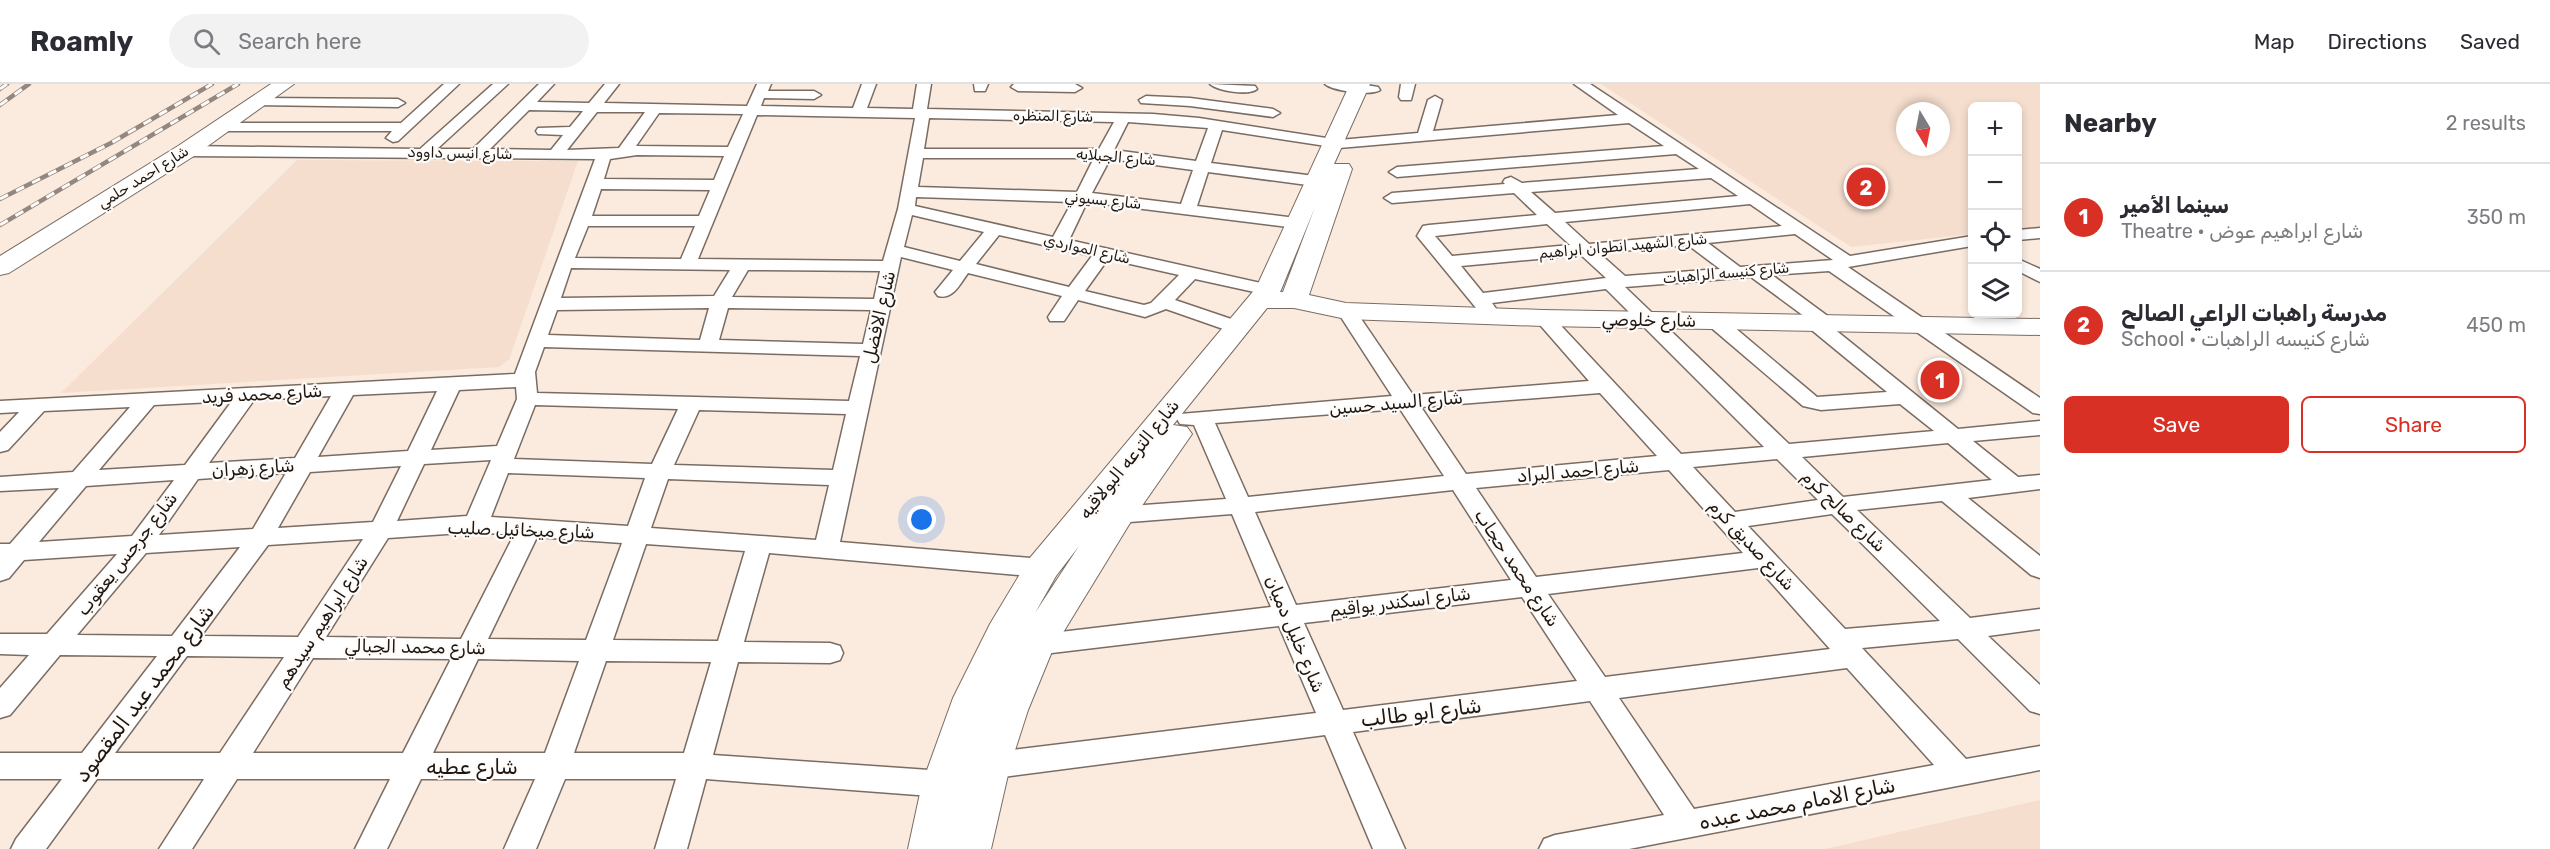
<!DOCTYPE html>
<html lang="en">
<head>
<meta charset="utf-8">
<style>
  :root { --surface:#fff; --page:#f2f2f3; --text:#2b2b33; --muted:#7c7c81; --line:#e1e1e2; --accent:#d93025 }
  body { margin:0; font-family:Rubik,"Noto Naskh Arabic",sans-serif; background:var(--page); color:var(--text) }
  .controls { position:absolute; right:18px; top:18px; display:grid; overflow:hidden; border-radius:9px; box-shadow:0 3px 9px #0003 }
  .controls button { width:54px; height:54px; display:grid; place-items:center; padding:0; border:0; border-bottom:2px solid var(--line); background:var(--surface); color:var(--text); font:30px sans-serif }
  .compass { position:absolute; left:1896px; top:18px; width:54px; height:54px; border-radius:50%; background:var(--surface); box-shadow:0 3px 9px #0003; rotate:170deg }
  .you { position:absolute; left:922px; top:436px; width:21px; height:21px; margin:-15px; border:4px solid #fff; border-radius:50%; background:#1a73e8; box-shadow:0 0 0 9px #1a73e833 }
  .badge { display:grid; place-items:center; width:39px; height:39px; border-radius:50%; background:var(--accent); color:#fff; font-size:20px; font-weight:700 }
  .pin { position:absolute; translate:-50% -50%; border:3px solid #fff; box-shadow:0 2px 6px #0006 }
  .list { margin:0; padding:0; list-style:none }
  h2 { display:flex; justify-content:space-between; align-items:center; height:78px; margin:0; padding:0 24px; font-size:26px }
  h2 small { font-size:20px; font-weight:400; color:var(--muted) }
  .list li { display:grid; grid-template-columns:39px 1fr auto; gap:18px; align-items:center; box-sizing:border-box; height:108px; padding:0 24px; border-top:2px solid var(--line) }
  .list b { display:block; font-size:22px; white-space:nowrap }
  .list p { margin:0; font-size:20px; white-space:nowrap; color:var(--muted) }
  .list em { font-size:20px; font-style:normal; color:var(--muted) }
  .actions { display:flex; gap:12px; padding:18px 24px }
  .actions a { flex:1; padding:14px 0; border:2px solid var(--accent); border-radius:9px; text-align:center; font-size:21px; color:var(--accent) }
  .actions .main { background:var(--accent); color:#fff }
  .icon { flex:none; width:33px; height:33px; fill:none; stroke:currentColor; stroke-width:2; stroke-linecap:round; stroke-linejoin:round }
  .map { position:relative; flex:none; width:2040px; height:765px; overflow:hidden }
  header { display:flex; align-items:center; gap:36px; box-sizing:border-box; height:84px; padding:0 30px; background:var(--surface); border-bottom:2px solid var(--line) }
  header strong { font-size:28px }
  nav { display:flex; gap:33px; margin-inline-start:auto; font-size:21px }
  .search { width:420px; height:54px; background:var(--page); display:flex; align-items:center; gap:15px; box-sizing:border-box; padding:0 21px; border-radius:33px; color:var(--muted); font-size:22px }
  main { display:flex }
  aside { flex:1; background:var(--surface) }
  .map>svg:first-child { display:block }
</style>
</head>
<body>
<header>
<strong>Roamly</strong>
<div class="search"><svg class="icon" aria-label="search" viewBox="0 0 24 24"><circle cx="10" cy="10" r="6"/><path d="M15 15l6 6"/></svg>Search here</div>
<nav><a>Map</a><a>Directions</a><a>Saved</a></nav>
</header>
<main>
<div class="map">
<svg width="2040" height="765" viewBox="0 0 2040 765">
  <rect width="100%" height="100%" fill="#fbebdf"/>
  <path fill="#f5dece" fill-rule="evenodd" d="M1601,0H2040V143L2018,145V22H1972V150L1851,163ZM1905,27H1941V63H1905Z
    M297,76L578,77L509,276L499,283L61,309Z
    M2040,716V765H1825Z"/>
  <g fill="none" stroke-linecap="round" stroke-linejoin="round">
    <g stroke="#7a6c62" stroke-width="3">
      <path id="minor" d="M444,0H459L398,57L393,58L386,54L392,47H222L215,43L222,39H401Z
        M493,0H508L437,65H473L539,0H554L537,18L589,19L605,0H619L604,19L747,22L757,0H771L768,7H814L821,11L814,15L764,14L761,22L853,24L862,0H876L867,24L913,25L917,0H931L927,25L1153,30L1199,34L1339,56L1418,49L1428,16L1435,12L1442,16L1433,47L1618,31L1574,0H1590L1850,172L1972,152V162L1848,183L2040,314V330L2033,329L1829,187L1772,191L1833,236L1836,240L1833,244L1958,345L2040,337V351L1973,357L2018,393L2040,391V405L1968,414L2040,472V494L2031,491L1942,417L1857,426L1970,534L2040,525V545L1988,552L2040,601V630L2030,627L1958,555L1862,564L1966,675L2040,662V686L1629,765H1539L1544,755L1555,751L1664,731L1590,617L1353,648L1405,765H1373L1325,651L988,695L978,691L973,682L978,673L988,669L1316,629L1279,542L1035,571L1026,568L1022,561L1026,554L1035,551L1271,523L1232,430L1117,439L1109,437L1105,431L1109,425L1117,423L1226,415L1194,341L1180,340L1177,335L1180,330L1392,312L1337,227L1339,223H1353L1413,311L1589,297L1534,234L1536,230H1550L1681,370L1764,363L1606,205L1492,219L1497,226L1495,230H1481L1417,152L1423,142L1429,141L1537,131L1514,109L1392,119L1384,114L1392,109L1505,100L1503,98L1505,95L1511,93L1522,99L1699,85L1676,70L1397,93L1389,88L1397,83L1664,62L1629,39L1339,64L1222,46L1211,79L1315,92L1323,97L1315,102L1208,88L1197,122L1296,134L1304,139L1302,143L1296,144L1087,118L1069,156L1274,202L1277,206L1274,210L1268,211L1195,195L1175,216L1243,239L1246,243L1243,247H1229L1166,225L1145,233L1078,216L1064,237H1050L1048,233L1062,212L968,189C960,200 953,216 938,212L935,208L953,186L901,173L840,458L1042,475L1051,478L1054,484L1051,490L1042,493L769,469L744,558L830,559L840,562L843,569L840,576L830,579L738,578L713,671L944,687L955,691L959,700L955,709L944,713L706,695L687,765H655L676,695H565L536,765H504L535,695H421L387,765H355L390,695H237L192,765H159L204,695H97L46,765H11L16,755L62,695H0V669H82L157,572L60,571L10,631L0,634V604L29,571L0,570V550H47L117,470L24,476L9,494L0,497V460H10L59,404L0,407V393L73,388L130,323L44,327L8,366L0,368V348L19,328L0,329V317L515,290L595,75L186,72L178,67L186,62L420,65ZM529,26L583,27L570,43L538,44L536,47L538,50L563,51L551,66L490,65ZM597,28H645L619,64L567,66ZM659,29L743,30L728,63L636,62ZM757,31L915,34L898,125L883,177L698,175ZM929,34L1114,38L1099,65H924ZM1128,38L1208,44L1196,77L1114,66ZM637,71L724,72L714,96L604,95L610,75ZM923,74H1094L1077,108L918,103ZM1110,75L1193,86L1181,120L1092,109ZM1711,94L1738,112L1555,129L1531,108ZM601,105L710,106L699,132H592ZM916,113L1072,118L1053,153L915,122ZM1750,120L1782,142L1589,160L1565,138ZM912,131L984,148L960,177L904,163ZM1547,140L1570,161L1452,172L1435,152ZM588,142H695L681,175L575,174ZM1795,150L1833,176L1740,183L1708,159ZM999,151L1092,172L1069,203L976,180ZM1688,161L1720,185L1625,192L1599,169ZM1581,171L1606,194L1483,209L1461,182ZM1108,175L1179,191L1151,219L1144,221L1085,207ZM571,184L730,186L714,212L561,214ZM748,186L880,187L874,215L732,213ZM1751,193L1808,235L1805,239L1808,243L1887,308L1817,313L1722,233H1708L1705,237L1708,241L1803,322L1821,326L1900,320L1934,347L1789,360L1625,203ZM709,224L700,256L548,251L557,226ZM728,224L871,226L863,260L719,256ZM544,263L860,272L849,317L537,309L535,288ZM516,303L517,315L497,362L431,366L459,306ZM437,307L408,367L318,373L353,311ZM1600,309L1657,372L1466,390L1421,323ZM331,312L295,374L209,379L254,316ZM232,317L185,381L99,386L154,321ZM535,321L678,325L652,380L514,375ZM1400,325L1444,392L1248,413L1215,339ZM699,326L846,330L833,386L674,381ZM1948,359L1992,396L1843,413L1802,373ZM1777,375L1818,416L1735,428L1693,383ZM491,376L467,432L397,437L424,380ZM401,382L373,438L278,444L310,388ZM1669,386L1743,469L1536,493L1476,404ZM286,389L253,445L159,451L198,395ZM508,389L645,394L628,442L491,433ZM668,395L829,401L816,456L651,444ZM174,396L132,452L39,458L86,402ZM1453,406L1511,496L1296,521L1255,428ZM1832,430L1940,537L1845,545L1748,442ZM476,448L514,451L461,555L326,553L388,454ZM537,453L622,459L586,556L488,555ZM363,455L298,553L201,552L268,461ZM646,460L745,467L718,557L613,556ZM240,463L172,552L77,551L146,469ZM1758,484L1830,565L1605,593L1548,510ZM1522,513L1577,597L1343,626L1304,539ZM187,572L284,573L220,669H115ZM313,574L451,575L403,669H253ZM478,575L579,577L545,669H433ZM606,577L711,578L684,669H574ZM1847,584L1934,681L1694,725L1619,614Z
        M974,0H988L985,7H975Z
        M1014,0H1075L1082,4L1075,8L1018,7L1011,3Z
        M1210,0L1255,2L1257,5C1249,12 1218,7 1210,0Z
        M1325,0H1360L1378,3L1380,6C1372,12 1333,7 1325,0Z
        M1401,0H1415L1411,16H1401L1399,13Z
        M1146,12L1190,14L1273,25L1280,29L1273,33L1190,22L1141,19L1139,16Z
        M258,14L398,15L405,19L398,23L253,21L251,18L253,15Z
        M2040,144V154L2018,156V146Z
        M2018,175L2040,185V198L2018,187Z"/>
    </g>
    <g stroke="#7a6c62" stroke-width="2">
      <path id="primary" d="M271,0H294L194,72L9,189L0,191V172L178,62Z
        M1350,0H1370L1334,80H1349L1352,85L1309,211L1346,219L1543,226L2040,235V251L1543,242L1346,235L1294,224H1267L1173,341L1187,343L1192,350L1130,439L1053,565L1028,626L1010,682L991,765H908L922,700L953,614L990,540L1029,475L1256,204ZM1315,123L1283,208H1280L1281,206ZM1079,462L1035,529L1056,492Z"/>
    </g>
    <use href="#minor" fill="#fff" fill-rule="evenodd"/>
    <use href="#primary" fill="#fff" fill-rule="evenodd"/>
    <g stroke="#93877f" stroke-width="4.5">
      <path id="rail" d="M0,5L7,0
        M0,21L29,0
        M0,115L111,59L212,0
        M0,141L238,0"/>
    </g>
    <use href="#rail" stroke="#fefbf8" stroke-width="3" stroke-dasharray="9" stroke-linecap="butt"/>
  </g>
  <g text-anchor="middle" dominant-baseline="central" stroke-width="4.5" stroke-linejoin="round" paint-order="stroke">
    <g font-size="15" fill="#1d1713" stroke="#fefbf8">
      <text transform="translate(1053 32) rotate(1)">شارع المنظره</text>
      <text transform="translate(460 69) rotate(1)">شارع انيس داوود</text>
      <text transform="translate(1116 73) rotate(5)">شارع الجبلايه</text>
      <text transform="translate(143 93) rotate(-32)">شارع احمد حلمي</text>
      <text transform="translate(1103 116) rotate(6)">شارع بسيوني</text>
      <text transform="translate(1623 162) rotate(-5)">شارع الشهيد انطوان ابراهيم</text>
      <text transform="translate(1087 165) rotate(13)">شارع المواردي</text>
      <text transform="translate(1726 189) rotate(-5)">شارع كنيسه الراهبات</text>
    </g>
    <g font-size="18" fill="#1d1713" stroke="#fefbf8">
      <text transform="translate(879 233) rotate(-77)">شارع الافضل</text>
      <text transform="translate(1649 236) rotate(1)">شارع خلوصي</text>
      <text transform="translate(262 310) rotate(-3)">شارع محمد فريد</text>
      <text transform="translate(1396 319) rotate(-5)">شارع السيد حسين</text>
      <text transform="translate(1129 375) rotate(-51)">شارع الترعه البولاقيه</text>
      <text transform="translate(253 384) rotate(-4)">شارع زهران</text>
      <text transform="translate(1578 387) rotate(-5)">شارع احمد البراد</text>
      <text transform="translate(1844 427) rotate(44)">شارع صالح كرم</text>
      <text transform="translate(521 446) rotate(2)">شارع ميخائيل صليب</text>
      <text transform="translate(1752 461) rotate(47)">شارع صديق كرم</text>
      <text transform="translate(127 470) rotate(-52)">شارع جرجس يعقوب</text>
      <text transform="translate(1517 484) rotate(56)">شارع محمد حجاب</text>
      <text transform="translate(1400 518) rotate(-7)">شارع اسكندر يواقيم</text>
      <text transform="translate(322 538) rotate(-57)">شارع ابراهيم سيدهم</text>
      <text transform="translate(1295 550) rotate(67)">شارع خليل دميان</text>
      <text transform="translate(415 563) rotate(1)">شارع محمد الجبالي</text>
    </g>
    <g font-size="21" fill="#1d1713" stroke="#fefbf8">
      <text transform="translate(144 609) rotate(-53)">شارع محمد عبد المقصود</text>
      <text transform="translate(1421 628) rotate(-7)">شارع ابو طالب</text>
      <text x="472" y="682">شارع عطيه</text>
      <text transform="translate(1797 719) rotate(-11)">شارع الامام محمد عبده</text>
    </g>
  </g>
</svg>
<div class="controls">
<button>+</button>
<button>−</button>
<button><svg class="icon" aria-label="locate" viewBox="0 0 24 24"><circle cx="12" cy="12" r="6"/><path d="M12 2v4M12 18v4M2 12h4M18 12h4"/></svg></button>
<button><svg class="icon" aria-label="layers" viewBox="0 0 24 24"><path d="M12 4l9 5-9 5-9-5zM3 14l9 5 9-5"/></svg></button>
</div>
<svg class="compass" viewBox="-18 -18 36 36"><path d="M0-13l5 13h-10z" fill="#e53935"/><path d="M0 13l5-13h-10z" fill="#7c7c81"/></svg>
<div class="you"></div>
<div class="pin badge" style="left:1940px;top:296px">1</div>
<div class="pin badge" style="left:1866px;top:103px">2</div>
</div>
<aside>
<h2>Nearby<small>2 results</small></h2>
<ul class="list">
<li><span class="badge">1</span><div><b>سينما الأمير</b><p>Theatre · شارع ابراهيم عوض</p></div><em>350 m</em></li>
<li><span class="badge">2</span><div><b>مدرسة راهبات الراعي الصالح</b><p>School · شارع كنيسه الراهبات</p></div><em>450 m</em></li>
</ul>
<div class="actions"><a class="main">Save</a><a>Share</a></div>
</aside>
</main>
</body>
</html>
